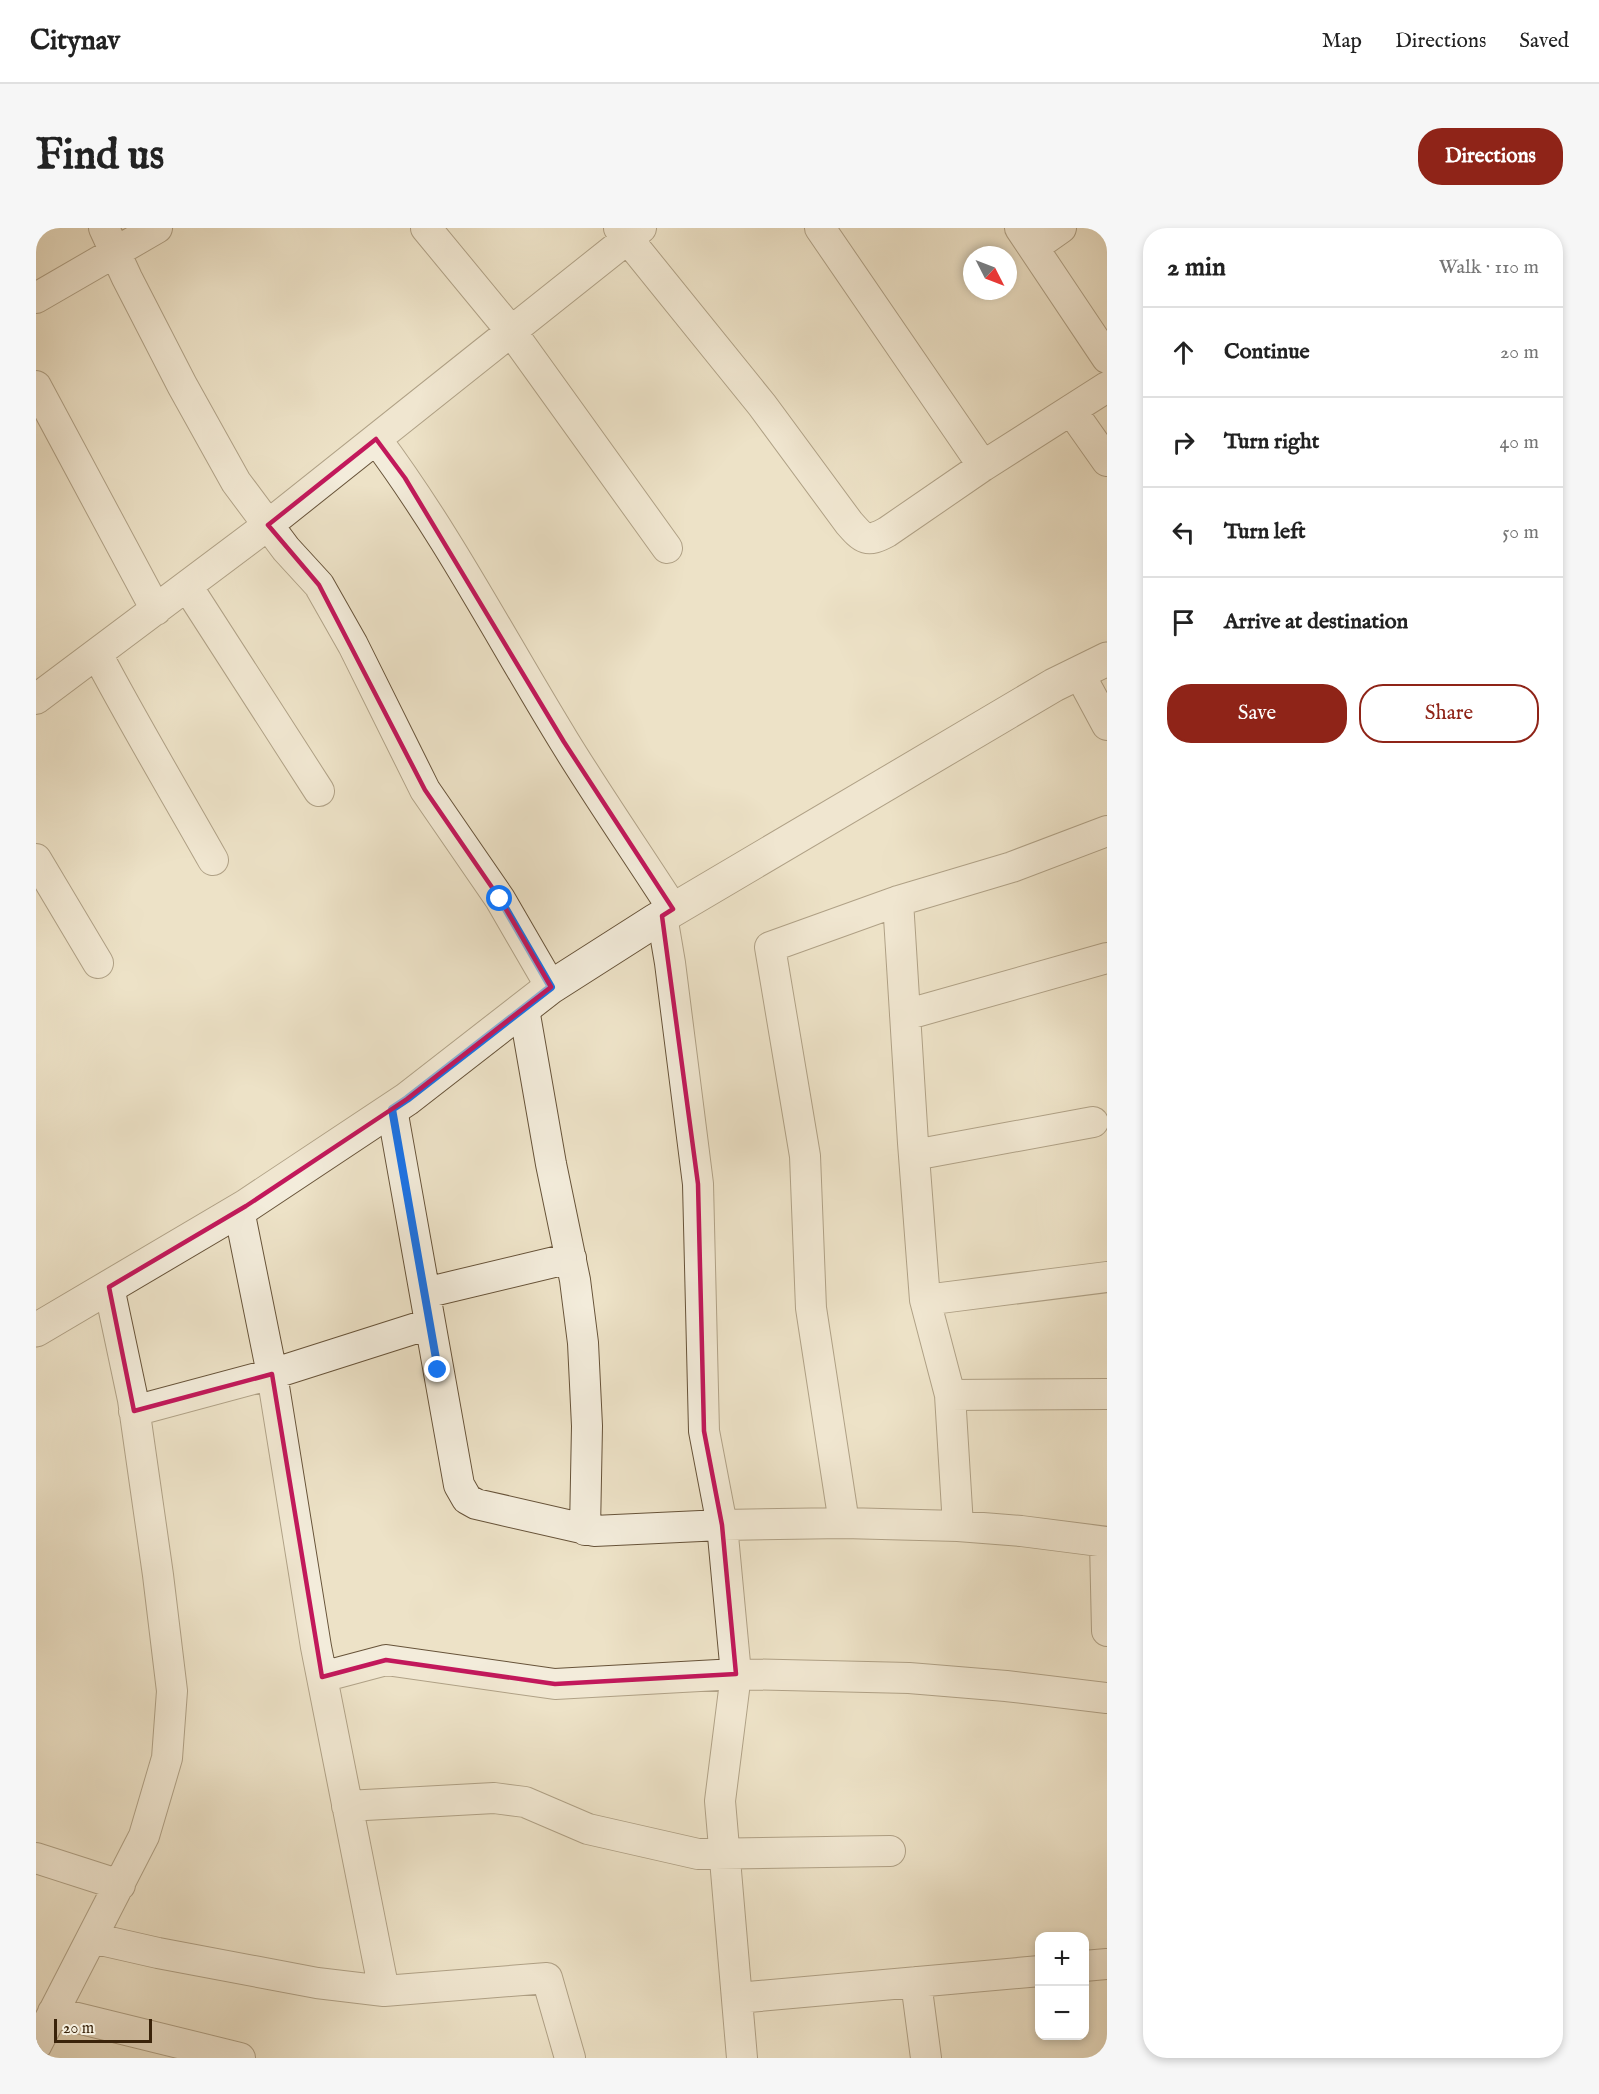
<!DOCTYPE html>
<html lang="en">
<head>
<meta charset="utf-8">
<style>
  :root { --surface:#fff; --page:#f6f6f6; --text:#222; --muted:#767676; --line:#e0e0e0; --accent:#8f2418 }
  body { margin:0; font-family:"IM FELL English",serif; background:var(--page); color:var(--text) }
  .controls { position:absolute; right:18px; bottom:18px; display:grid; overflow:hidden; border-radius:12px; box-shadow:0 3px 9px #0003 }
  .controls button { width:54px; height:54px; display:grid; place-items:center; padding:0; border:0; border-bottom:2px solid var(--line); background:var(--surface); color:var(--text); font:30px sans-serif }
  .compass { position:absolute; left:927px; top:18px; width:54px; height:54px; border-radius:50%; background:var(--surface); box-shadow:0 3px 9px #0003; rotate:132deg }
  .scale { position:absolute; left:18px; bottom:15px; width:98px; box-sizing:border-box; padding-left:6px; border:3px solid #3a230a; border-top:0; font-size:16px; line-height:21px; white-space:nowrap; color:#3a230a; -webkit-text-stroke:4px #f3ecdb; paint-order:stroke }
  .stop { position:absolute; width:18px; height:18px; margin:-14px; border:4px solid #1a73e8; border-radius:50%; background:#fff }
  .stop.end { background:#1a73e8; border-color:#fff; box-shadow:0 2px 6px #0008 }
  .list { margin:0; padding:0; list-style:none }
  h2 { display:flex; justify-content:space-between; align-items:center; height:78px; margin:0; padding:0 24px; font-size:26px }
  h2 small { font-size:20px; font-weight:400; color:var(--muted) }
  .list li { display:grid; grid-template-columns:39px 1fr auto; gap:18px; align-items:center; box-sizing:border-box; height:90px; padding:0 24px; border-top:2px solid var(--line) }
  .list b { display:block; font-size:22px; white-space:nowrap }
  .list em { font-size:20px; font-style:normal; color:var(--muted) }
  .actions { display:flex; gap:12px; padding:18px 24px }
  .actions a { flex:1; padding:14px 0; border:2px solid var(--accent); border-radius:24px; text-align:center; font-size:21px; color:var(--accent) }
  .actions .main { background:var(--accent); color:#fff }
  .icon { flex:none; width:33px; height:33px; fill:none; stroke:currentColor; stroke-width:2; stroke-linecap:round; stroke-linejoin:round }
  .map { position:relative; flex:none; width:1071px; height:1830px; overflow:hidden; border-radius:24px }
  header { display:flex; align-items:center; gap:36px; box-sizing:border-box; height:84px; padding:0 30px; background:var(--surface); border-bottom:2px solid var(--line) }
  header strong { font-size:28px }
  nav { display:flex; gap:33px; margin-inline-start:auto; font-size:21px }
  .intro { display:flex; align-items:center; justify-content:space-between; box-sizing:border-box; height:144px; padding:0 36px }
  h1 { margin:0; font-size:42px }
  .button { padding:15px 27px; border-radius:24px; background:var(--accent); color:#fff; font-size:21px; font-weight:700 }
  main { display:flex; gap:36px; padding:0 36px }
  aside { flex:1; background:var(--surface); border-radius:24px; box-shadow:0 3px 9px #0003 }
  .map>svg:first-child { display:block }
</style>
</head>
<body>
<header>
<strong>Citynav</strong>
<nav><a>Map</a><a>Directions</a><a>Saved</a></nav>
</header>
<div class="intro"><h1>Find us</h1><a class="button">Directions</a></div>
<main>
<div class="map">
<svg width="1071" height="1830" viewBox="0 0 1071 1830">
  <rect width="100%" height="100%" fill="#ede2c7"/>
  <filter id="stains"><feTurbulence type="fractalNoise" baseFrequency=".00333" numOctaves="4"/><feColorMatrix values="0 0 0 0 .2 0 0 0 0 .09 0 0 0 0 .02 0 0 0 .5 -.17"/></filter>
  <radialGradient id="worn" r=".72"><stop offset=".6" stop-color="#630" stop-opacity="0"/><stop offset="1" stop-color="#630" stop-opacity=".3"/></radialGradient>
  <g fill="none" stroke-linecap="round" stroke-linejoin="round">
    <g stroke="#675339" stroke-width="32">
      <path id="minor" d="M68,0L91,50L146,157L200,254L250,321L283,357L317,417L389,562L464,671L515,759
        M390,0L475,103L631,320
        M583,0L726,177L813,295C827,311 831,315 851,304L947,238L1071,159
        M784,0L947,238
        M984,0L1071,130
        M998,19L1025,0
        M0,70L121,0
        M0,158L120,382
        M1035,182L1071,233
        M340,211C411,306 466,412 528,513C563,570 601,625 637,681
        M151,358L283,563
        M61,426C98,496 138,563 177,632
        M1043,445L1071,497
        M0,471L232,297L605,0
        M0,631L62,735
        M862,673L877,915L889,1072L914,1167L922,1298
        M626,688L634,735L662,956L668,1203L686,1297L700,1446L684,1573L706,1830
        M488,781L515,936L539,1052L547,1115L551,1198L549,1302
        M869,787L1071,730
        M356,881L423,1257L431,1271L440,1276L558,1303L686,1297L808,1295L922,1298L985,1303L1071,1314
        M878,927L1057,894
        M203,982L236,1146L280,1419L348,1763
        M389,1065L535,1030
        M889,1072L1071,1049
        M914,1167L1071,1166
        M98,1183L236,1146L393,1096
        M808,1295L775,1080L769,928L734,719L862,673L976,639L1071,603
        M1069,1314L1071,1403
        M286,1449L350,1432L519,1456L700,1446L873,1450L970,1458L1071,1470
        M311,1578L458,1570L489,1574L552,1601L662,1626L854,1623
        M0,1630L84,1657
        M56,1710L122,1725L281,1755L348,1763L511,1750L534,1830
        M1048,1738L1071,1736
        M880,1754L890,1830
        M701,1770L1004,1743
        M17,1784L204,1830
        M0,1818L108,1608L131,1530L136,1463L122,1347L97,1172L73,1059"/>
    </g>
    <g stroke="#675339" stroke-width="35">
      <path id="tertiary" d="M0,1102L210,978L371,871L515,759L620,692L1018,457L1071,431"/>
    </g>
    <use href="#minor" stroke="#f3ecdb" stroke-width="30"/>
    <use href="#tertiary" stroke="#f3ecdb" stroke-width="33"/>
  </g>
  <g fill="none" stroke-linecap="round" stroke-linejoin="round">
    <path stroke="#1a73e8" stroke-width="8" d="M402,1142L356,881L371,871L515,759L464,671"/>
  </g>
  <path d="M0 0H1071V1830H0ZM340,211L369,250L528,514L637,681L626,688L662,956L668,1203L686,1297L700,1446L519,1456L350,1432L286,1449L236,1146L98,1183L73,1059L210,978L371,871L515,759L464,671L389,562L283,357L232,297Z" fill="#ede2c7" fill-opacity=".55" fill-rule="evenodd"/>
  <path fill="none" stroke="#c2185b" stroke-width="4.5" stroke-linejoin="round" d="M340,211L369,250L528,514L637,681L626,688L662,956L668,1203L686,1297L700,1446L519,1456L350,1432L286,1449L236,1146L98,1183L73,1059L210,978L371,871L515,759L464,671L389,562L283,357L232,297Z"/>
  <rect width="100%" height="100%" filter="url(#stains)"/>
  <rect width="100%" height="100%" fill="url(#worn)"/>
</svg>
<div class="controls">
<button>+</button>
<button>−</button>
</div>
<svg class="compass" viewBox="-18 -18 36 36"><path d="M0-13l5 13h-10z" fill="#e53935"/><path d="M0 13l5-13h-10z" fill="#767676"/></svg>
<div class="scale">20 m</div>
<div class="stop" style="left:464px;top:671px"></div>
<div class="stop end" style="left:402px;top:1142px"></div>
</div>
<aside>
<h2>2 min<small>Walk · 110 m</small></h2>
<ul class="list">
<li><svg class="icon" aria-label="ahead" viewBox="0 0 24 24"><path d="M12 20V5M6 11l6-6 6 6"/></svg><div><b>Continue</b></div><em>20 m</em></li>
<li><svg class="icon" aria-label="right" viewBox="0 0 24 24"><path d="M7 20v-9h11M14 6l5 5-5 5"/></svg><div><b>Turn right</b></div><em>40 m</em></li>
<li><svg class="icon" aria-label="left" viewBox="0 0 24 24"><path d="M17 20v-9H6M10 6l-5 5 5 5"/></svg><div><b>Turn left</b></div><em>50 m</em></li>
<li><svg class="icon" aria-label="arrive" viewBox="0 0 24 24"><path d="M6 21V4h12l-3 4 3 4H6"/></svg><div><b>Arrive at destination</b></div></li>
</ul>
<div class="actions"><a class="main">Save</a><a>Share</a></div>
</aside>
</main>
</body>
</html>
